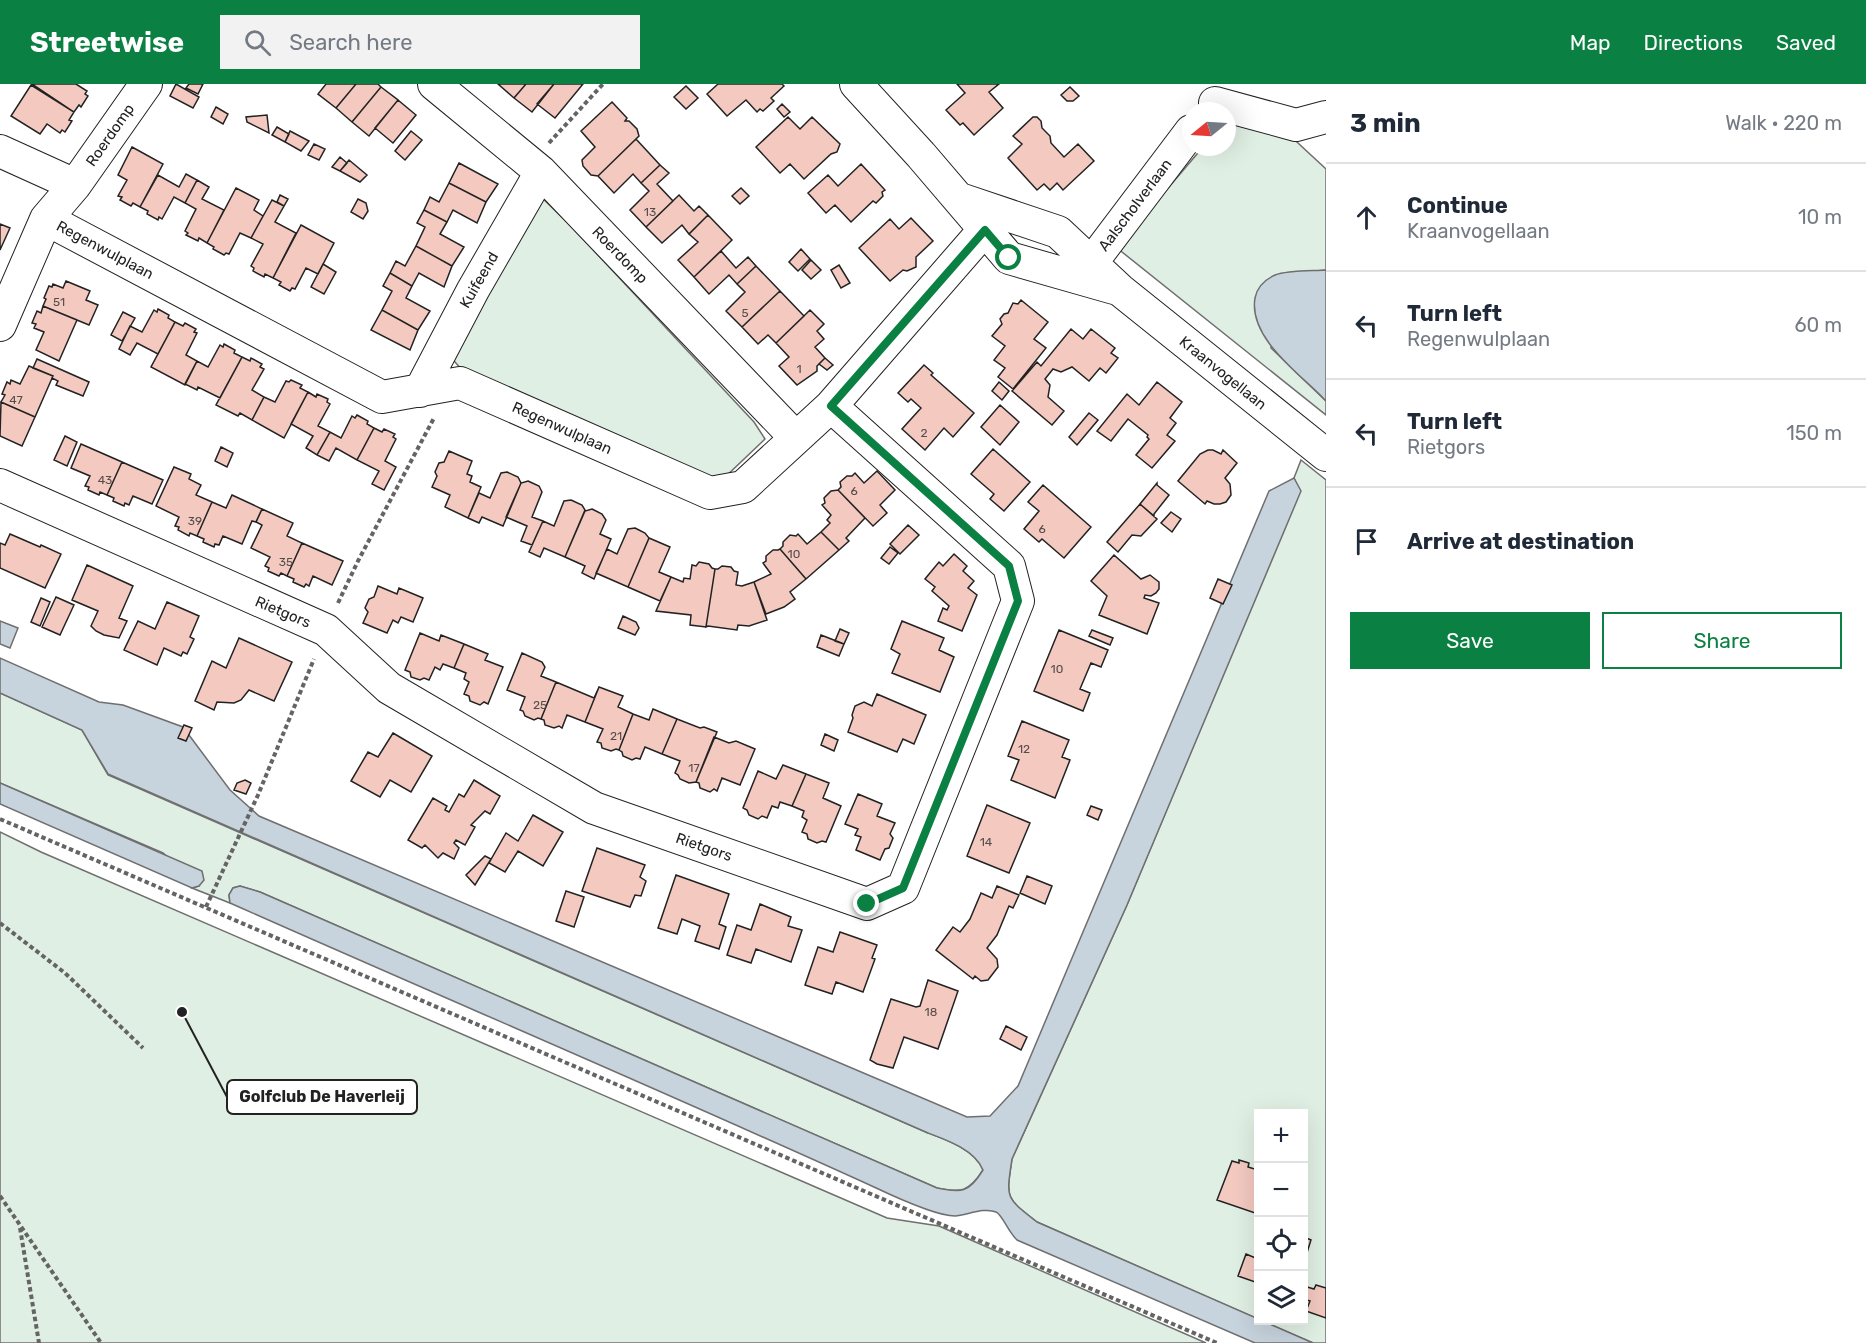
<!DOCTYPE html>
<html lang="en">
<head>
<meta charset="utf-8">
<style>
  :root { --surface:#fff; --page:#f2f2f3; --text:#1f2937; --muted:#747a83; --line:#e0e1e3; --accent:#0b8043 }
  body { margin:0; font-family:Rubik,sans-serif; background:var(--page); color:var(--text) }
  .controls { position:absolute; right:18px; bottom:18px; display:grid; overflow:hidden; border-radius:0px; box-shadow:0 6px 24px #0002 }
  .controls button { width:54px; height:54px; display:grid; place-items:center; padding:0; border:0; border-bottom:2px solid var(--line); background:var(--surface); color:var(--text); font:30px sans-serif }
  .compass { position:absolute; left:1182px; top:18px; width:54px; height:54px; border-radius:50%; background:var(--surface); box-shadow:0 6px 24px #0002; rotate:252deg }
  .stop { position:absolute; width:18px; height:18px; margin:-14px; border:4px solid #0b8043; border-radius:50%; background:#fff }
  .stop.end { background:#0b8043; border-color:#fff; box-shadow:0 2px 6px #0008 }
  .list { margin:0; padding:0; list-style:none }
  h2 { display:flex; justify-content:space-between; align-items:center; height:78px; margin:0; padding:0 24px; font-size:26px }
  h2 small { font-size:20px; font-weight:400; color:var(--muted) }
  .list li { display:grid; grid-template-columns:39px 1fr auto; gap:18px; align-items:center; box-sizing:border-box; height:108px; padding:0 24px; border-top:2px solid var(--line) }
  .list b { display:block; font-size:22px; white-space:nowrap }
  .list p { margin:0; font-size:20px; white-space:nowrap; color:var(--muted) }
  .list em { font-size:20px; font-style:normal; color:var(--muted) }
  .actions { display:flex; gap:12px; padding:18px 24px }
  .actions a { flex:1; padding:14px 0; border:2px solid var(--accent); border-radius:0px; text-align:center; font-size:21px; color:var(--accent) }
  .actions .main { background:var(--accent); color:#fff }
  .icon { flex:none; width:33px; height:33px; fill:none; stroke:currentColor; stroke-width:2; stroke-linecap:round; stroke-linejoin:round }
  .map { position:relative; flex:none; width:1326px; height:1259px; overflow:hidden }
  header { display:flex; align-items:center; gap:36px; box-sizing:border-box; height:84px; padding:0 30px; background:var(--accent); color:#fff }
  header strong { font-size:28px }
  nav { display:flex; gap:33px; margin-inline-start:auto; font-size:21px }
  .search { width:420px; height:54px; background:var(--page); display:flex; align-items:center; gap:15px; box-sizing:border-box; padding:0 21px; border-radius:0px; color:var(--muted); font-size:22px }
  main { display:flex }
  aside { flex:1; background:var(--surface) }
  .map>svg:first-child { display:block }
</style>
</head>
<body>
<header>
<strong>Streetwise</strong>
<div class="search"><svg class="icon" aria-label="search" viewBox="0 0 24 24"><circle cx="10" cy="10" r="6"/><path d="M15 15l6 6"/></svg>Search here</div>
<nav><a>Map</a><a>Directions</a><a>Saved</a></nav>
</header>
<main>
<div class="map">
<svg width="1326" height="1259" viewBox="0 0 1326 1259">
  <rect width="100%" height="100%" fill="#fff"/>
  <path fill="#e0efe3" stroke="#6f6f6f" stroke-width="1.5" d="M1227,38L1285,47L1326,85V186L1276,191L1271,264L1326,317V331L1117,164L1203,63H1227Z
    M539,111L568,139L754,338L765,355L723,395L705,399L463,287L455,278L450,269Z
    M1301,376L1326,396V1259H1313L1262,1237L1304,1236V1030H1258V1235L1037,1138C1005,1113 1006,1115 1012,1075L1127,821L1300,407L1294,394Z
    M0,609L82,646L108,691L928,1049C947,1056 975,1066 983,1086C969,1108 961,1109 937,1104L260,808L240,802L233,804L229,811L230,819L192,804L199,802L163,769L0,699Z
    M0,748L41,768L887,1134L939,1142L1206,1259H0Z"/>
  <path fill="#c7d3dd" stroke="#6f6f6f" stroke-width="1.5" d="M1326,186V317C1302,291 1248,255 1255,214C1257,203 1264,196 1275,191C1288,186 1312,187 1326,186Z
    M1294,394L1301,407L1127,821L1012,1075C1006,1115 1005,1113 1037,1138L1313,1259H1255L1017,1156C1008,1148 1002,1130 996,1128C985,1123 967,1131 955,1132C936,1132 893,1112 874,1103C661,1006 444,914 230,819L229,811L233,804L240,802L260,808L937,1104C961,1109 969,1109 983,1086C975,1066 947,1056 928,1049L108,690L82,646L0,609V574L99,618L123,621L183,643L230,706L259,732L967,1033L990,1032L1018,1002L1269,407Z
    M0,537L18,544L10,564L0,560Z
    M0,699L202,787L204,796L199,802L192,804L0,720Z"/>
  <path fill="#f3c9c0" stroke="#222" stroke-width="1.5" d="M32,0H76L87,7L85,10L88,12L81,23L79,21L74,28Z
    M176,0L199,13L193,24L170,12Z
    M189,0H203L198,10L186,4Z
    M326,0H356L336,24L318,10Z
    M356,0H378L381,3L352,38L336,24Z
    M498,0H526L514,14Z
    M526,0H554L532,28L514,14Z
    M554,0H583L555,34L537,20Z
    M718,0H782L784,2L771,14L774,17L763,27L760,25L757,28L746,16L727,32L707,10Z
    M957,0H999L989,8L1003,24L974,51L963,39L960,41L946,26L965,9Z
    M31,1L74,28L69,36L72,37L65,48L62,46L60,49L47,40L40,50L11,32Z
    M686,2L698,14L686,25L674,13Z
    M381,3L398,16L369,52L352,38Z
    M1070,3L1079,12L1073,17H1067L1061,11Z
    M398,16L416,31L393,59L375,44Z
    M612,18L627,34L625,37H629L637,45L639,52L598,92L591,91L583,82L582,76L595,63L581,47Z
    M782,20L790,28L784,33L777,25Z
    M216,23L228,30L223,40L211,33Z
    M267,31L269,49L247,38L246,33Z
    M788,33L800,45L812,33L840,60L837,68L831,70L804,95L790,80L780,89L756,63Z
    M1033,33H1037L1041,37L1042,44L1050,52L1051,59L1064,73L1078,60L1094,77L1063,106L1057,99L1050,106L1044,100L1037,106L1008,74L1022,60L1013,52Z
    M277,43L289,50L285,58L272,51Z
    M290,47L309,57L301,67L285,58Z
    M411,47L422,56L405,76L395,67Z
    M636,55L660,81L641,99L633,90L614,109L598,92Z
    M314,60L325,65L319,76L308,71Z
    M132,63L163,80L140,123L133,119L131,122L120,116L122,113L118,112L127,96L118,91Z
    M340,73L347,79L340,87L332,83Z
    M349,76L367,91L360,98L340,87Z
    M459,79L498,100L486,118L449,99Z
    M861,80L885,106L882,108L883,112L876,119L873,117L851,138L835,121L826,129L808,109L828,91L838,102Z
    M660,81L669,89L657,100L673,117L646,143L630,126L649,107L641,99Z
    M186,90L197,96L185,119L174,113L162,135L159,133L158,136L147,130L148,127L140,123L158,91L179,103Z
    M197,96L209,103L202,115L224,126L207,159L199,154L198,157L186,151L188,149L185,147L196,125L185,119Z
    M449,99L486,118L477,139L453,126L447,138L424,126L430,113L439,118Z
    M236,104L259,116L254,126L263,132L251,154L240,149L229,170L226,169L224,171L213,165L214,163L207,159Z
    M741,104L749,112L740,120L732,112Z
    M280,111L288,115L284,122L277,118Z
    M679,111L694,127L699,122L708,131L689,150L682,141L662,159L646,143Z
    M358,115L366,119L368,127L363,135L351,128Z
    M272,116L284,122L275,138L296,149L273,194L265,190L264,193L253,187L254,184L251,182L263,160L251,154Z
    M424,126L447,138L440,150L464,163L452,182L416,162L425,143L417,139Z
    M708,131L732,156L694,193L678,176L698,158L689,150Z
    M911,134L933,157L916,173V183L907,187L903,186L890,197L859,164L890,135L899,145Z
    M0,140L10,144L0,166Z
    M301,141L334,159L318,190L306,184L295,205L292,204L290,207L279,201L281,198L273,194Z
    M416,162L452,182L444,203L419,189L412,202L390,189L396,177L405,182Z
    M801,165L810,175L798,187L789,178Z
    M721,167L736,184L748,173L756,182L737,200L729,191L709,210L694,193Z
    M811,176L821,186L811,195L802,186Z
    M323,180L336,188L324,210L311,203Z
    M839,181L850,199L841,204L831,186Z
    M756,182L780,207L742,243L726,227L745,208L737,200Z
    M390,189L412,202L406,214L430,227L418,246L382,226L392,207L383,202Z
    M66,197L90,207L86,216L98,221L89,241L43,222L46,215L44,214L49,202L52,203L53,200L63,204Z
    M780,207L804,232L776,259L768,251L758,260L742,243Z
    M1021,216L1048,238L1034,255L1046,264L1013,305L998,293L1005,284L994,276L1005,262L992,252L1002,240L1000,235L1004,230L1008,229L1013,219L1018,220Z
    M43,222L77,236L59,277L36,266L44,248L34,244L36,240L32,239L37,227L41,229Z
    M158,225L169,231L168,234L175,238L158,270L137,259L130,271L119,265L130,242L142,248L154,226L157,228Z
    M382,226L418,246L410,266L371,246Z
    M810,226L824,240L817,247L824,255L815,263L825,274L817,282V287L797,301L779,282L789,273L776,259Z
    M123,228L135,234L122,257L111,251Z
    M175,238L183,242L185,239L196,245L194,248L197,249L186,271L197,277L185,301L151,283Z
    M1071,245L1083,255L1091,245L1115,264L1111,269L1118,274L1106,289L1100,284L1089,297L1072,283L1061,288L1053,285L1045,295L1050,301L1048,313L1064,327L1052,341L1012,307L1037,278L1041,282Z
    M224,260L235,266L234,269L242,273L220,314L198,303L197,306L185,300L197,277L208,283L220,261L223,263Z
    M242,273L250,277L251,274L262,280L260,283L264,285L252,306L264,313L252,336L240,329L238,332L216,321Z
    M825,274L833,281L827,286L819,280Z
    M37,275L89,298L83,312L56,301L58,297L52,294L53,292L33,284Z
    M924,281L933,289L931,291L974,329L953,353L944,344L925,366L902,345L921,324L911,315L908,318L898,309Z
    M29,282L53,292L35,333L1,318L5,311L2,310L7,298L10,300L11,296L20,300Z
    M291,296L302,301L300,304L308,308L284,354L252,336L264,313L275,318L286,297L289,298Z
    M999,298L1009,307L1002,316L992,307Z
    M1157,298L1182,318L1170,334L1176,339L1167,351L1175,357L1152,384L1136,371L1149,355L1147,353L1148,351L1128,335L1111,357L1097,347L1127,310L1139,321Z
    M308,308L316,313L317,310L328,315L327,318L330,320L318,342L330,348L317,371L306,364L313,352L291,340Z
    M1,318L35,333L22,362L0,352Z
    M1000,321L1019,338L1000,361L981,343Z
    M1089,329L1098,336L1077,361L1069,353Z
    M357,331L368,337L367,340L374,344L357,376L336,364L329,377L317,371L330,348L341,354L352,332L355,334Z
    M374,344L382,348L384,345L395,350L393,353L396,355L385,377L396,383L384,406L372,400L379,387L357,376Z
    M65,352L77,358L67,382L54,376Z
    M81,360L122,378L107,411L100,408L99,411L88,406L89,403L85,402L90,392L71,384Z
    M221,363L233,369L227,383L215,377Z
    M993,365L1030,398L1004,427L990,415L994,410L971,390Z
    M1208,366H1213L1221,370L1223,366L1237,379L1225,394L1230,400L1231,411L1226,418L1220,420H1214L1207,417L1205,420L1178,397L1200,370Z
    M449,367L472,377L467,390L472,392L470,398L481,403L468,434L445,423L450,411L432,403L437,392L435,388L439,379L444,378Z
    M122,378L163,396L152,420L133,412L129,421L125,419L124,422L113,417L114,414L107,411Z
    M174,383L191,390L189,395L201,401L196,411L212,418L197,452L190,449L189,452L178,446L179,443L175,442L179,433L156,422Z
    M877,387L895,406L880,421L887,429L873,442L838,406L841,403L840,398L847,392H852L855,389L864,399Z
    M507,388L518,393L521,399L503,442L482,433L479,439L468,434L479,409L490,414L501,389Z
    M528,397L539,402L542,408L532,433L543,437L532,461L521,457L527,442L506,433L521,399Z
    M1157,399V401L1169,411L1154,430V432L1140,420Z
    M1043,401L1091,443L1064,474L1042,455L1039,458L1024,445L1039,427L1028,418Z
    M838,406L865,434L846,454L849,457L839,466L821,448L830,439L827,436L831,431L822,421L825,419L824,414L831,407Z
    M232,411L262,425L256,438L252,437L242,460L223,452L219,461L215,460L214,463L203,458L204,455L197,452L212,418L226,424Z
    M571,416L582,421L585,426L565,473L544,464L540,473L529,468L543,437L554,442L564,417Z
    M1140,420L1157,435L1141,452L1132,451L1118,468L1107,458Z
    M262,425L293,439L287,452L302,459L287,492L281,489L279,492L268,487L269,484L265,482L270,473L251,464L262,441L256,438Z
    M592,425L602,430L606,436L600,450L611,455L594,495L582,489L585,482L565,473L585,427Z
    M1171,428L1181,435L1172,448L1161,439Z
    M908,441L919,451L900,470L890,460Z
    M635,444L645,449L649,454L628,503L596,489L607,465L617,470L628,445Z
    M821,448L839,466L806,495L780,465L783,462V458L790,451L796,452L798,450L807,460Z
    M10,450L40,463L41,461L61,470L45,504L0,484V459L5,461Z
    M649,454L670,463L659,488L671,493L660,517L628,503Z
    M302,459L343,477L332,501L313,492L309,502L306,500L304,503L293,498L294,495L287,492Z
    M890,463L898,469L889,480L881,474Z
    M780,465L806,495L790,508L795,515L784,523L766,530L754,498L771,490L763,479L766,477V472L773,466H778Z
    M954,470L967,482L963,487L974,497L968,504L977,511L962,547L938,537L943,524L947,526L949,522L932,507L935,503L925,495L939,478L943,482Z
    M1114,471L1141,495L1150,491L1159,498V505L1156,509L1151,512L1145,511L1144,514L1159,519L1147,550L1099,531L1107,512L1091,497Z
    M699,478L709,480L712,484L715,485L706,543L690,541L691,531L656,527L671,493L683,498L684,494L690,495L692,481L696,482Z
    M87,481L133,502L119,534L127,537L119,554L104,551L96,547L91,542L98,527L72,516Z
    M722,482L731,483L734,487L738,488L736,501L742,502L754,498L767,536L749,542L738,541L737,546L708,542L706,543L715,485H718Z
    M1218,495L1232,501L1223,520L1210,514Z
    M378,502L397,510L399,504L423,514L413,538L401,533L398,539L393,536L387,549L363,539L368,528L365,524L369,515L374,513Z
    M56,513L74,521L60,551L42,543Z
    M41,514L50,518L40,542L31,538Z
    M167,518L199,532L190,553L194,555L187,570L183,568L181,572L164,564L157,581L124,566L138,537L155,545Z
    M623,532L636,538L639,544L635,551L618,544Z
    M902,537L944,554L939,566L954,573L940,608L892,589L900,570L891,565Z
    M840,545L849,549L844,560L835,557Z
    M1059,546L1108,566L1101,583L1091,579L1080,605L1090,609L1083,627L1034,607Z
    M1092,546L1113,554L1110,561L1089,552Z
    M420,549L439,557L441,551L464,560L454,584L443,580L440,586L435,583L429,596L424,594L420,596L411,593L410,588L405,586Z
    M821,551L844,560L839,572L817,563Z
    M239,554L292,578L274,617L249,606L241,616L234,619L217,618L214,626L195,617L212,577L226,584Z
    M464,560L488,570L485,576L503,583L488,620L484,618L480,621L470,617L469,612L464,610L469,598L464,595L466,589L454,584Z
    M522,569L542,578L545,583L541,592L556,598L541,635L538,634L534,636L525,632L523,627L520,626L525,613L507,606Z
    M556,598L594,614L599,603L585,638L567,631L562,644L559,642L554,644L545,641L544,636L541,635Z
    M599,603L623,612L618,623L633,630L619,666L616,665L611,667L602,664L601,659L597,658L603,645L585,638Z
    M877,610L926,631L914,660L903,655L897,668L848,648L853,634L852,631L855,622L864,618L872,622Z
    M653,625L677,635L662,670L645,663L640,675L636,674L632,676L623,672L622,668L619,666L633,630L649,636Z
    M677,635L700,644L704,643L717,648L696,698L689,699L680,695L678,691L675,689L680,677L662,670Z
    M1022,637L1069,656L1062,673L1070,676L1055,714L1011,696L1019,676L1008,672Z
    M184,641L192,644L186,657L178,654Z
    M393,649L432,672L411,708L390,696L380,713L351,697L368,668L378,673Z
    M825,650L838,656L834,667L821,661Z
    M714,653L729,659L736,657L755,665L740,701L722,694L717,707L714,705L710,708L700,704L699,699L696,698Z
    M783,681L806,690L792,722L780,718L778,724L772,722L767,734L762,732L758,735L749,731L747,726L743,724L758,687L776,695Z
    M806,690L829,699L823,714L841,722L826,758L822,757L817,759L808,755L807,750L802,748L807,736L802,733L804,727L792,722Z
    M245,696L251,699L246,710L234,706L237,699Z
    M474,696L500,712L490,730L485,727L471,741L475,743L465,761L456,756L454,759L459,764L454,775L443,769L438,774L425,761L422,764L408,756L433,714L447,722L445,726L449,728L459,710L464,713Z
    M858,710L882,720L877,732L895,739L890,750L893,754L889,764L885,765L880,776L856,766L861,753L855,751L858,745L845,740Z
    M987,721L1030,739L1009,789L967,772Z
    M1091,722L1102,726L1098,736L1087,731Z
    M533,731L563,748L543,782L518,767L505,788L489,779L506,749L518,757Z
    M597,764L645,781L640,793L646,797L641,812L635,811L630,823L582,807Z
    M485,772L491,775L475,801L466,791Z
    M676,791L729,810L719,840L726,843L719,865L695,857L700,842L682,835L677,850L658,844Z
    M1027,792L1052,802L1045,820L1020,809Z
    M997,802L1019,811L1013,824L1009,822L997,851L987,864L997,875L998,883L988,896L981,897L975,892L973,895L936,866L953,843L960,848L970,835L981,809L992,814Z
    M566,807L584,813L574,843L556,837Z
    M760,820L791,833L788,842L802,846L791,878L756,865L751,879L727,871L737,841L751,846Z
    M840,848L877,861L872,874L875,875L863,908L836,898L832,910L805,901L818,863L833,868Z
    M928,896L958,907L938,965L904,953L893,984L877,980L870,976L891,915L916,923L920,922Z
    M1006,942L1027,953L1021,966L1000,955Z
    M1239,1076L1249,1079L1248,1083L1258,1086V1130L1217,1116L1232,1077L1239,1079Z
    M1304,1153L1311,1156L1304,1178Z
    M1246,1170L1258,1175V1199L1238,1192Z
    M1316,1201L1326,1204V1234L1306,1227L1310,1217L1304,1215V1202L1314,1205Z"/>
  <g fill="none" stroke-linecap="round" stroke-linejoin="round">
    <g stroke="#222" stroke-width="34">
      <path id="minor" d="M434,0L541,88L796,354
        M856,0L921,71L1009,174L1114,204
        M1215,19L1296,41L1326,33
        M0,67L75,101
        M960,115L1058,148L1120,206L1326,371
        M46,135L382,313L460,299L710,409L743,403L831,322L999,129
        M1080,194L1191,47
        M0,241L46,135L75,101L146,0
        M420,307L473,206L541,88
        M0,401L326,546L389,604L594,724L867,820L903,804L1018,517L1009,482L831,322"/>
    </g>
    <path stroke="#646464" stroke-width="4" stroke-dasharray="4.5 3" stroke-linecap="butt" d="M549,59L603,0
      M338,519L358,477L434,334
      M0,735L1217,1259
      M206,823L258,711L314,575
      M0,839L65,889L143,964
      M0,1112L101,1259
      M20,1144L39,1259"/>
    <use href="#minor" stroke="#fff" stroke-width="32"/>
  </g>
  <g fill="none" stroke-linecap="round" stroke-linejoin="round">
    <path stroke="#0b8043" stroke-width="8" d="M867,820L903,804L1018,517L1009,482L831,322L985,146L1009,174"/>
  </g>
  <g text-anchor="middle" dominant-baseline="central" stroke-width="4.5" stroke-linejoin="round" paint-order="stroke">
    <g font-size="12" fill="#564c4a">
      <text x="650" y="128">13</text>
      <text x="59" y="218">51</text>
      <text x="745" y="229">5</text>
      <text x="799" y="285">1</text>
      <text x="16" y="316">47</text>
      <text x="924" y="349">2</text>
      <text x="105" y="396">43</text>
      <text x="854" y="407">6</text>
      <text x="195" y="437">39</text>
      <text x="1042" y="445">6</text>
      <text x="794" y="470">10</text>
      <text x="286" y="478">35</text>
      <text x="1057" y="585">10</text>
      <text x="540" y="621">25</text>
      <text x="616" y="652">21</text>
      <text x="1024" y="665">12</text>
      <text x="694" y="684">17</text>
      <text x="986" y="758">14</text>
      <text x="931" y="928">18</text>
    </g>
    <g font-size="15" fill="#222" stroke="#fff">
      <text transform="translate(110 51) rotate(-55)">Roerdomp</text>
      <text transform="translate(1135 121) rotate(-53)">Aalscholverlaan</text>
      <text transform="translate(105 166) rotate(28)">Regenwulplaan</text>
      <text transform="translate(620 171) rotate(46)">Roerdomp</text>
      <text transform="translate(479 196) rotate(-60)">Kuifeend</text>
      <text transform="translate(1223 289) rotate(39)">Kraanvogellaan</text>
      <text transform="translate(562 344) rotate(24)">Regenwulplaan</text>
      <text transform="translate(283 528) rotate(23)">Rietgors</text>
      <text transform="translate(704 763) rotate(19)">Rietgors</text>
    </g>
  </g>
  <path fill="none" stroke="#222" stroke-width="2" d="M182 928L227 1013"/>
  <circle fill="#222" stroke="#fff" stroke-width="2" cx="182" cy="928" r="6"/>
  <rect fill="#fff" stroke="#222" stroke-width="2" x="227" y="996" width="190" height="34" rx="6"/>
  <g font-size="16" text-anchor="middle" font-weight="bold" fill="#222">
    <text x="322" y="1018">Golfclub De Haverleij</text>
  </g>
</svg>
<div class="controls">
<button>+</button>
<button>−</button>
<button><svg class="icon" aria-label="locate" viewBox="0 0 24 24"><circle cx="12" cy="12" r="6"/><path d="M12 2v4M12 18v4M2 12h4M18 12h4"/></svg></button>
<button><svg class="icon" aria-label="layers" viewBox="0 0 24 24"><path d="M12 4l9 5-9 5-9-5zM3 14l9 5 9-5"/></svg></button>
</div>
<svg class="compass" viewBox="-18 -18 36 36"><path d="M0-13l5 13h-10z" fill="#e53935"/><path d="M0 13l5-13h-10z" fill="#747a83"/></svg>
<div class="stop" style="left:1009px;top:174px"></div>
<div class="stop end" style="left:867px;top:820px"></div>
</div>
<aside>
<h2>3 min<small>Walk · 220 m</small></h2>
<ul class="list">
<li><svg class="icon" aria-label="ahead" viewBox="0 0 24 24"><path d="M12 20V5M6 11l6-6 6 6"/></svg><div><b>Continue</b><p>Kraanvogellaan</p></div><em>10 m</em></li>
<li><svg class="icon" aria-label="left" viewBox="0 0 24 24"><path d="M17 20v-9H6M10 6l-5 5 5 5"/></svg><div><b>Turn left</b><p>Regenwulplaan</p></div><em>60 m</em></li>
<li><svg class="icon" aria-label="left" viewBox="0 0 24 24"><path d="M17 20v-9H6M10 6l-5 5 5 5"/></svg><div><b>Turn left</b><p>Rietgors</p></div><em>150 m</em></li>
<li><svg class="icon" aria-label="arrive" viewBox="0 0 24 24"><path d="M6 21V4h12l-3 4 3 4H6"/></svg><div><b>Arrive at destination</b></div></li>
</ul>
<div class="actions"><a class="main">Save</a><a>Share</a></div>
</aside>
</main>
</body>
</html>
